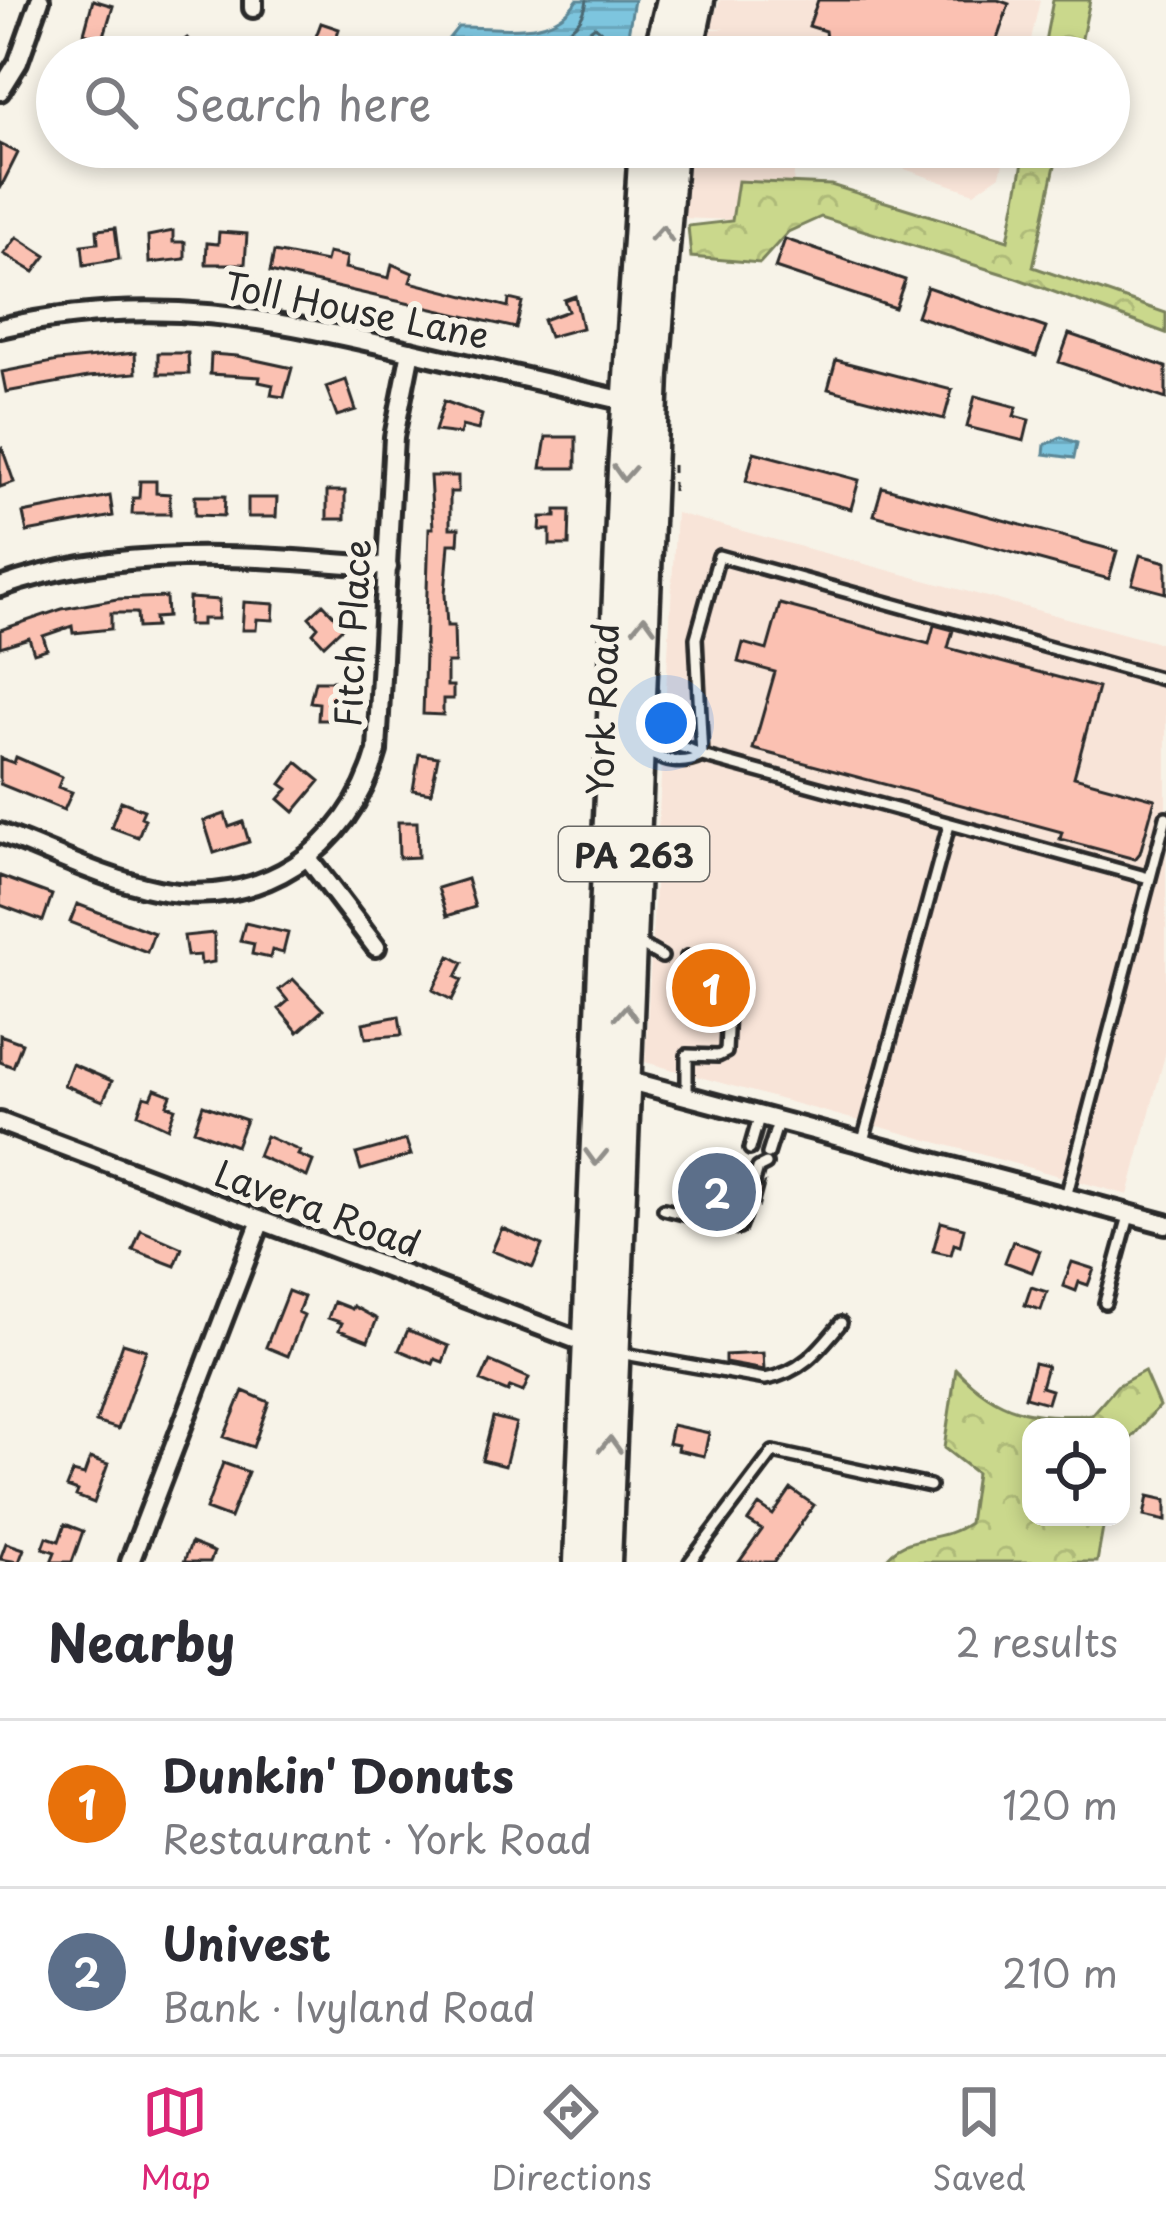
<!DOCTYPE html>
<html lang="en">
<head>
<meta charset="utf-8">
<style>
  :root { --surface:#fff; --page:#f2f2f3; --text:#2b2b33; --muted:#7c7c81; --line:#e1e1e2; --accent:#db2777 }
  body { margin:0; font-family:"Playpen Sans",sans-serif; background:var(--page); color:var(--text) }
  .controls { position:absolute; right:36px; bottom:36px; display:grid; overflow:hidden; border-radius:24px; box-shadow:0 6px 18px #0003 }
  .controls button { width:108px; height:108px; display:grid; place-items:center; padding:0; border:0; border-bottom:3px solid var(--line); background:var(--surface); color:var(--text); font:60px sans-serif }
  .you { position:absolute; left:666px; top:723px; width:42px; height:42px; margin:-30px; border:9px solid #fff; border-radius:50%; background:#1a73e8; box-shadow:0 0 0 18px #1a73e833 }
  .badge { display:grid; place-items:center; width:78px; height:78px; border-radius:50%; background:var(--accent); color:#fff; font-size:39px; font-weight:700 }
  .pin { position:absolute; translate:-50% -50%; border:6px solid #fff; box-shadow:0 3px 12px #0006 }
  .list { margin:0; padding:0; list-style:none }
  h2 { display:flex; justify-content:space-between; align-items:center; height:156px; margin:0; padding:0 48px; font-size:51px }
  h2 small { font-size:39px; font-weight:400; color:var(--muted) }
  .list li { display:grid; grid-template-columns:78px 1fr auto; gap:36px; align-items:center; box-sizing:border-box; height:168px; padding:0 48px; border-top:3px solid var(--line) }
  .list b { display:block; font-size:45px; white-space:nowrap }
  .list p { margin:0; font-size:39px; white-space:nowrap; color:var(--muted) }
  .list em { font-size:39px; font-style:normal; color:var(--muted) }
  .icon { flex:none; width:66px; height:66px; fill:none; stroke:currentColor; stroke-width:2; stroke-linecap:round; stroke-linejoin:round }
  .map { position:relative; flex:none; width:1166px; height:1562px; overflow:hidden }
  .search { position:absolute; background:var(--surface); box-shadow:0 6px 18px #0003; left:36px; right:36px; top:36px; height:132px; display:flex; align-items:center; gap:30px; box-sizing:border-box; padding:0 42px; border-radius:66px; color:var(--muted); font-size:45px }
  .sheet { height:492px; background:var(--surface) }
  nav { display:flex; justify-content:space-around; align-items:center; box-sizing:border-box; height:168px; border-top:3px solid var(--line); background:var(--surface); font-size:33px; color:var(--muted) }
  nav a { display:grid; justify-items:center; gap:6px }
  nav .on { color:var(--accent) }
  .map>svg:first-child { display:block }
</style>
</head>
<body>
<div class="map">
<svg width="1166" height="1562" viewBox="0 0 1166 1562">
  <defs>
    <pattern id="forest-crowns" width="20" height="18" patternUnits="userSpaceOnUse" patternTransform="scale(3)"><rect width="20" height="18" fill="#cad88c"/><path d="M2 6a3 3 0 1 1 6 0M12 15a3 3 0 1 1 6 0" fill="none" stroke="#aeba79"/></pattern>
    <pattern id="water-rules" width="6" height="5" patternUnits="userSpaceOnUse" patternTransform="scale(3)"><rect width="6" height="5" fill="#7dc5de"/><path d="M0 2.5h6" fill="none" stroke="#6ca9bf"/></pattern>
  </defs>
  <rect width="100%" height="100%" fill="#f7f3e8"/>
  <filter id="ink" filterUnits="userSpaceOnUse"><feTurbulence type="fractalNoise" baseFrequency=".00833" numOctaves="2"/><feDisplacementMap in="SourceGraphic" scale="24" xChannelSelector="R" yChannelSelector="G"/><feConvolveMatrix kernelMatrix="1 2 1 2 8 2 1 2 1" color-interpolation-filters="sRGB"/></filter>
  <g filter="url(#ink)">
    <path fill="#f8e4d8" d="M720,0H1040L1027,57H704L710,29H725L710,27Z
      M688,147H797L793,183L738,180L731,220L680,218Z
      M841,147H1007L1000,175L974,193Z
      M676,513L1166,645V1051L1128,1195L645,1062Z"/>
    <path fill="url(#forest-crowns)" stroke="#7a825c" stroke-width="3" d="M1053,0H1090L1078,57H1042Z
      M1026,147H1059L1033,267L1166,313V333L1016,278L821,217L788,232L760,263L691,257L688,226L732,221L738,181L831,185L1008,240Z
      M956,1369C1000,1415 1030,1417 1092,1415L1117,1386L1144,1371L1159,1406L1121,1450V1427H1031V1517H1105L1097,1562H884C905,1531 938,1545 969,1523L976,1473L944,1448Z"/>
    <path fill="url(#water-rules)" stroke="#5c8796" stroke-width="3" d="M577,0H634L624,57H452L446,42L458,27C500,26 552,40 577,0Z
      M1061,437L1077,443L1074,458L1044,454L1045,445Z"/>
    <g fill="none" stroke-linecap="round" stroke-linejoin="round">
      <path stroke="#4c6973" stroke-width="3" d="M460,57L459,46L466,39C504,38 580,54 587,0
        M475,57L480,54C537,52 548,63 595,26L601,31L598,57"/>
    </g>
    <path fill="#fbc1b2" stroke="#2b2b2b" stroke-width="3" d="M93,0L113,6L103,39L84,33Z
      M818,0H998L1009,4L991,57H828L825,31L809,26Z
      M321,23L339,29L331,54L312,47Z
      M187,38L197,51L189,57H161Z
      M0,144L18,153L0,189Z
      M115,228L119,259L84,265L82,245L98,243L97,230Z
      M173,231V242H185V259L149,263L148,236Z
      M219,232L247,234L245,264H206L207,243L218,244Z
      M17,237L46,256L34,272L4,254Z
      M785,239L905,280L895,308L775,268Z
      M274,252L326,262L328,253L347,257L345,268L389,278L392,264L413,273L410,282L508,307L509,299L522,302L516,328L270,272Z
      M927,287L1046,328L1036,356L917,316Z
      M575,296L582,328L549,337L543,320L568,311L564,300Z
      M1069,334L1166,367V399L1059,362Z
      M135,353L136,373L88,377L6,392L2,372L58,361Z
      M158,353H188L189,374H158Z
      M211,354L237,356L292,368L284,397L271,395L273,385L259,382L260,377L210,374Z
      M836,360L952,390L944,419L828,389Z
      M346,380L356,410L337,416L326,387Z
      M975,396L1017,407L1014,416L1029,420L1024,441L967,427Z
      M444,401L482,415L478,430L462,426L460,434L435,431Z
      M546,437H576V468H541Z
      M2,448L14,482L0,487V449Z
      M754,452L859,480L851,509L746,481Z
      M430,476H458V492H450V528H459L458,544H449L445,594L447,626H454L455,663H447V686H453V699H443V715L423,714L429,528H433Z
      M140,481H156V493L170,494V514H132L133,498H139Z
      M882,487L1117,551L1109,579L874,515Z
      M327,491H345V519H327Z
      M110,496L113,516L27,532L23,513Z
      M195,496H225L224,516L195,515Z
      M248,498H277L276,517H248Z
      M556,510H570L569,545H550V530H540L541,517H556Z
      M1140,555L1166,562V593L1132,584Z
      M166,597L167,617L154,618L155,627L138,628L137,613H111V629L73,633L72,626L43,636L47,649L34,653L29,638L0,647V630L62,609L117,599Z
      M189,598L219,600L218,619H202V625H188Z
      M244,602L274,604L273,620L257,619L256,630H242Z
      M323,604L344,626L324,645L313,633L318,627L309,617Z
      M780,604L929,644L934,625L953,630L948,648L1098,688L1074,777L1155,799L1140,853L1135,859L1060,839L1062,832L753,749L775,672L738,662L743,643L767,650Z
      M315,681H339L338,720H318L319,703L310,702Z
      M419,754L438,757L431,793L413,790Z
      M16,757L62,777L58,787L72,792L64,810L0,784V758L14,763Z
      M297,762L320,781L294,812L279,799L288,789L281,784Z
      M121,801L144,810L141,817L145,819L138,837L111,827Z
      M225,814L229,827L243,822L249,842L214,853L204,821Z
      M398,822H417L418,857L399,858Z
      M0,876L52,895L43,921L0,905Z
      M467,879L475,907L447,916L438,888Z
      M77,904L154,933L147,952L70,922Z
      M245,923L288,933L283,953L272,950L270,958L252,954L254,944L240,941Z
      M214,933V962L201,964L200,955L187,956L184,936Z
      M450,956L463,963L456,977L462,980L452,1000L433,990Z
      M701,968L721,969L719,1008L699,1007Z
      M293,979L323,1010L298,1032L279,1009L288,1001L279,990Z
      M399,1016L402,1035L366,1038L363,1023Z
      M0,1035L22,1043L13,1067L0,1062Z
      M72,1064L112,1081L103,1101L64,1085Z
      M155,1089L171,1095L167,1105L175,1108L168,1128L138,1114L144,1096L151,1098Z
      M203,1105L246,1120L236,1146L194,1130Z
      M266,1136L300,1151L298,1155L313,1161L307,1177L258,1156Z
      M406,1140L411,1155L361,1170L356,1154Z
      M706,1157L745,1168L742,1179L748,1189L757,1190L764,1185L759,1204L755,1194L749,1192L737,1198L732,1217L692,1207L697,1177Z
      M941,1222L964,1228L960,1246L954,1244L951,1255L933,1251Z
      M502,1228L542,1245L533,1267L492,1251Z
      M141,1230L182,1248L175,1266L133,1250Z
      M1013,1241L1040,1251L1032,1272L1005,1262Z
      M1072,1262L1094,1269L1088,1285L1079,1282L1076,1291L1063,1286Z
      M1031,1287L1047,1292L1041,1310L1025,1305Z
      M288,1291L304,1297L298,1312L304,1315L288,1356L266,1347Z
      M334,1302L352,1309L353,1306L377,1319L368,1341L339,1330L342,1323L328,1318Z
      M408,1330L449,1346L443,1362L435,1359L433,1364L399,1350Z
      M123,1343L146,1350L118,1429L96,1422Z
      M763,1353L764,1370L725,1363V1355Z
      M490,1361L529,1378L523,1392L510,1387L508,1392L481,1381Z
      M1034,1363L1047,1366L1041,1387L1051,1390L1047,1403L1025,1397Z
      M243,1391L269,1402L253,1447L224,1437Z
      M493,1417L516,1423L505,1466L482,1460Z
      M672,1425L709,1433L704,1456L677,1450L678,1445L668,1443Z
      M90,1458L108,1464L94,1503L76,1496L78,1491L67,1487L73,1472L84,1475Z
      M223,1463L248,1472L230,1518L206,1509Z
      M791,1489L814,1505L774,1562H739L762,1530L748,1521L759,1505L773,1515Z
      M1148,1496L1166,1500V1521L1144,1516Z
      M65,1524L83,1531L72,1562H51L55,1552L43,1548L47,1537L59,1541Z
      M6,1543L24,1549L19,1562L0,1559Z
      M191,1543L214,1552L210,1562H184Z"/>
    <g fill="none" stroke-linecap="round" stroke-linejoin="round">
      <g stroke="#2b2b2b" stroke-width="18">
        <path id="lane" d="M642,748C664,744 683,743 702,756L1149,878
          M645,751C664,761 681,766 702,756
          M702,756L696,638L719,556L1166,680
          M636,942L662,957
          M687,957L724,956L730,964L726,1052L718,1056L687,1055V1094
          M863,1141L949,825
          M750,1149L760,1114
          M768,1154L779,1119
          M754,1182L758,1168L766,1164
          M1066,1197L1166,817
          M664,1209L739,1228L749,1201
          M1105,1303L1129,1216
          M619,1353L765,1379C801,1373 819,1350 841,1323
          M690,1562L773,1452L930,1486"/>
      </g>
      <g stroke="#2b2b2b" stroke-width="26">
        <path id="street" d="M253,8V0
          M0,91L18,62L40,0
          M0,328C154,293 268,318 418,353C490,370 562,386 634,403
          M0,587C121,543 262,557 388,567
          M0,833C51,852 104,879 158,890C260,910 349,850 377,751L394,437L411,351
          M308,858L376,947
          M622,1079L1166,1224
          M0,1122L596,1347
          M130,1562L260,1223"/>
      </g>
      <g stroke="#2b2b2b" stroke-width="39">
        <path id="highway" d="M659,57L673,0
          M686,57L698,0
          M580,1562L624,470L645,147
          M605,1562L653,374L671,147"/>
      </g>
      <path stroke="#2b2b2b" stroke-width="3" stroke-dasharray="9 9" stroke-linecap="butt" d="M673,491V465"/>
      <use href="#lane" stroke="#f7f3e8" stroke-width="9"/>
      <use href="#street" stroke="#f7f3e8" stroke-width="16"/>
      <use href="#highway" stroke="#f7f3e8" stroke-width="30"/>
    </g>
    <defs><path id="oneway-chevron" d="M-2-3.5L2.5 0L-2 3.5" fill="none" stroke-width="1.6" stroke-linecap="round" stroke-linejoin="round" transform="scale(3)"/></defs>
    <g stroke="#918f8a">
      <use href="#oneway-chevron" transform="translate(662 234) rotate(-85)"/>
      <use href="#oneway-chevron" transform="translate(624 473) rotate(93)"/>
      <use href="#oneway-chevron" transform="translate(644 624) rotate(-88)"/>
      <use href="#oneway-chevron" transform="translate(626 1013) rotate(-87)"/>
      <use href="#oneway-chevron" transform="translate(596 1157) rotate(92)"/>
      <use href="#oneway-chevron" transform="translate(610 1445) rotate(-88)"/>
    </g>
  </g>
  <g text-anchor="middle" dominant-baseline="central" stroke-width="12" stroke-linejoin="round" paint-order="stroke">
    <rect fill="#f7f3e8" stroke="#686764" stroke-width="3" x="559" y="827" width="150" height="54" rx="9"/>
    <g font-size="33" font-weight="bold" fill="#2b2b2b">
      <text x="634" y="854">PA 263</text>
    </g>
    <g font-size="36" fill="#2b2b2b" stroke="#f7f3e8">
      <text transform="translate(357 309) rotate(11)">Toll House Lane</text>
      <text transform="translate(351 633) rotate(-87)">Fitch Place</text>
      <text transform="translate(601 709) rotate(-88)">York Road</text>
      <text transform="translate(318 1207) rotate(20)">Lavera Road</text>
    </g>
  </g>
</svg>
<div class="controls">
<button><svg class="icon" aria-label="locate" viewBox="0 0 24 24"><circle cx="12" cy="12" r="6"/><path d="M12 2v4M12 18v4M2 12h4M18 12h4"/></svg></button>
</div>
<div class="you"></div>
<div class="pin badge" style="left:711px;top:988px;background:#e8710a">1</div>
<div class="pin badge" style="left:717px;top:1192px;background:#5c6f8a">2</div>
<div class="search"><svg class="icon" aria-label="search" viewBox="0 0 24 24"><circle cx="10" cy="10" r="6"/><path d="M15 15l6 6"/></svg>Search here</div>
</div>
<section class="sheet">
<h2>Nearby<small>2 results</small></h2>
<ul class="list">
<li><span class="badge" style="background:#e8710a">1</span><div><b>Dunkin' Donuts</b><p>Restaurant · York Road</p></div><em>120 m</em></li>
<li><span class="badge" style="background:#5c6f8a">2</span><div><b>Univest</b><p>Bank · Ivyland Road</p></div><em>210 m</em></li>
</ul>
</section>
<nav>
<a class="on"><svg class="icon" aria-label="map" viewBox="0 0 24 24"><path d="M3 6l6-2 6 2 6-2v14l-6 2-6-2-6 2zM9 4v14M15 6v14"/></svg>Map</a>
<a><svg class="icon" aria-label="directions" viewBox="0 0 24 24"><path d="M12 3l9 9-9 9-9-9zM9 14v-3h6M13 9l2 2-2 2"/></svg>Directions</a>
<a><svg class="icon" aria-label="saved" viewBox="0 0 24 24"><path d="M7 4h10v16l-5-4-5 4z"/></svg>Saved</a>
</nav>
</body>
</html>
